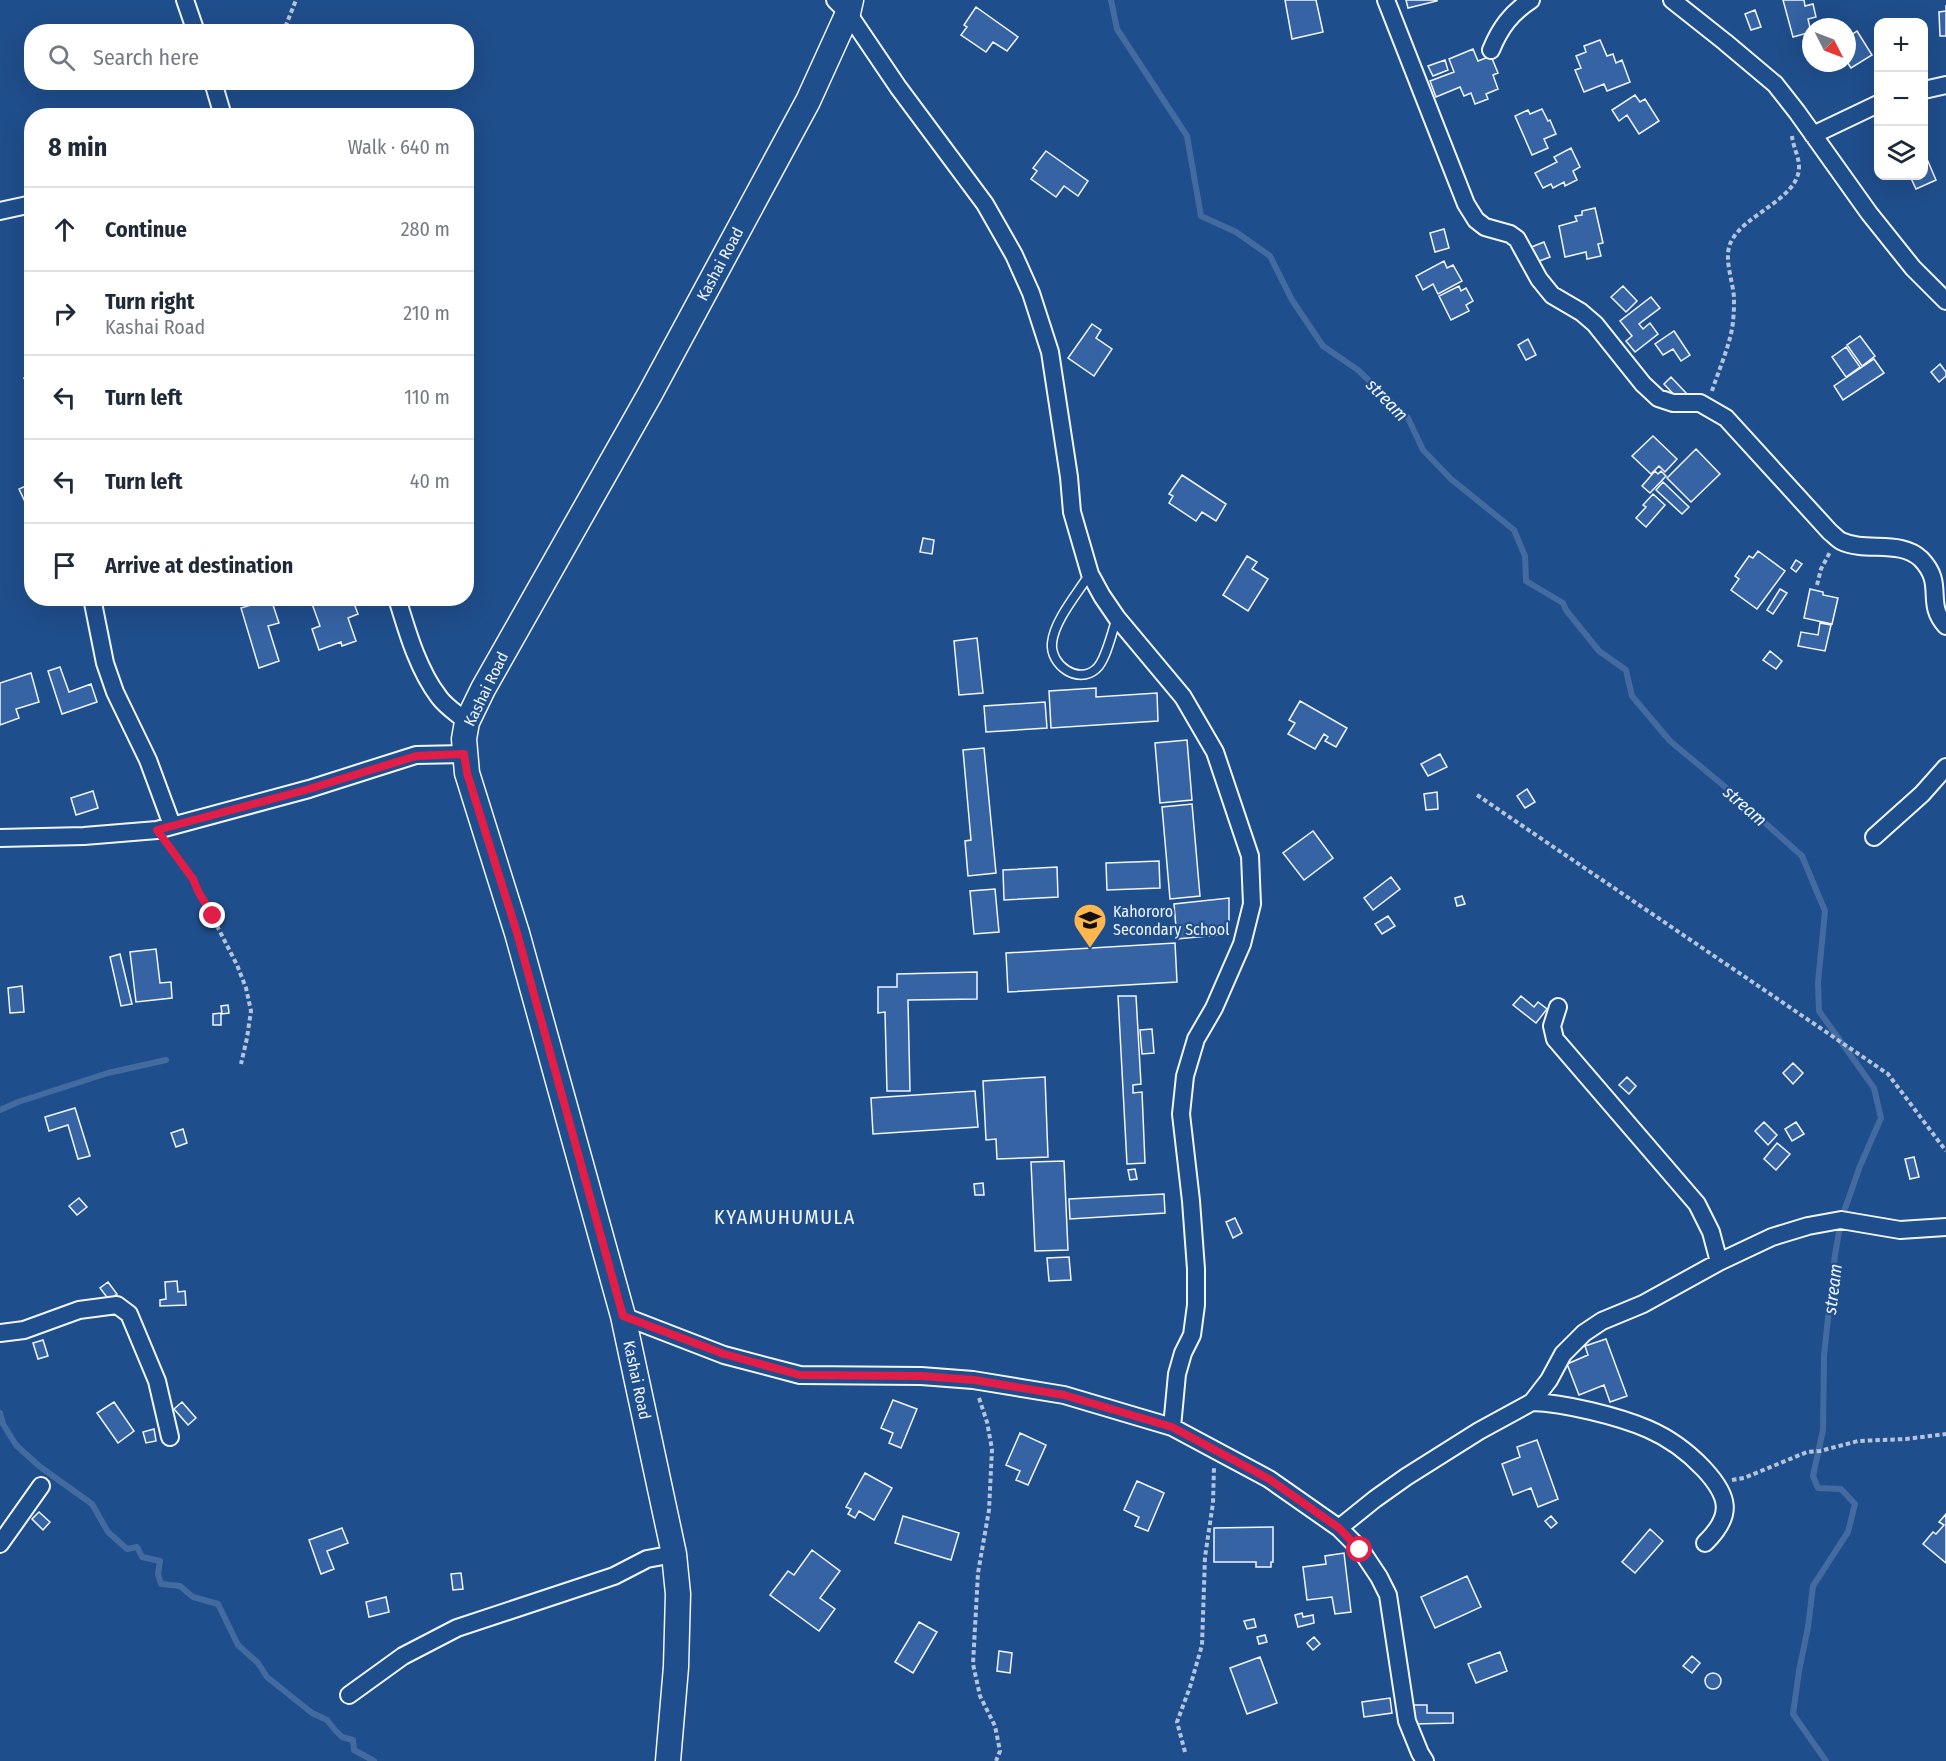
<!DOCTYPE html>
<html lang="en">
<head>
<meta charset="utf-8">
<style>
  :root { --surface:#fff; --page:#f2f2f3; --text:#1f2937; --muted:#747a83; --line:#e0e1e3 }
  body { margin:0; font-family:"Fira Sans Condensed",sans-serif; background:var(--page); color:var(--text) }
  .controls { position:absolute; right:18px; top:18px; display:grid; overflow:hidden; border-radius:12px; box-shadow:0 6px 24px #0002 }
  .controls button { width:54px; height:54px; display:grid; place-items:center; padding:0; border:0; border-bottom:2px solid var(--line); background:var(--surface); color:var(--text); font:30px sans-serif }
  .compass { position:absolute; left:1802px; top:18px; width:54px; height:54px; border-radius:50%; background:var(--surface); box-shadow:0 6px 24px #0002; rotate:132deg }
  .stop { position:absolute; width:18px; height:18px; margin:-14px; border:4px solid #e11d48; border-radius:50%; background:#fff }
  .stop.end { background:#e11d48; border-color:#fff; box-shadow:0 2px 6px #0008 }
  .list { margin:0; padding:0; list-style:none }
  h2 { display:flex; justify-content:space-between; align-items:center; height:78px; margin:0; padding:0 24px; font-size:26px }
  h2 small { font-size:20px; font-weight:400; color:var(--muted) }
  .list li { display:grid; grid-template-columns:39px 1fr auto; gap:18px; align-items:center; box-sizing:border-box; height:84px; padding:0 24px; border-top:2px solid var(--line) }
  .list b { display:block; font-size:22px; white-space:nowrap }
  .list p { margin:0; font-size:20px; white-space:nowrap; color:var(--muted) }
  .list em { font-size:20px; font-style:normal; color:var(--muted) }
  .icon { flex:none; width:33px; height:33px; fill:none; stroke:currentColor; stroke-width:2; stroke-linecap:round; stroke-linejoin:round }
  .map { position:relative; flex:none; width:1946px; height:1761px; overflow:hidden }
  .search { position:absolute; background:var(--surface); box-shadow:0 6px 24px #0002; left:24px; top:24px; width:450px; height:66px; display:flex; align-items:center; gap:15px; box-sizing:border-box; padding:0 21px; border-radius:24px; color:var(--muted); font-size:22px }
  .panel { position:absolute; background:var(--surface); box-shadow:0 6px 24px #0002; left:24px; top:108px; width:450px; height:498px; border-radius:24px }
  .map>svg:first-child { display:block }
</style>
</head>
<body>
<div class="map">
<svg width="1946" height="1761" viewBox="0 0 1946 1761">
  <rect width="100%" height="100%" fill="#1f4e8c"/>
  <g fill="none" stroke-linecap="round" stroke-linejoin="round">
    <path stroke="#446ba0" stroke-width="6" d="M1111,0L1117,29L1187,136L1201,216L1236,232L1270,256L1292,300L1323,346L1358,370L1408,418L1423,450L1451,479L1514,530L1525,556L1526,581L1563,603L1566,610L1599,651L1626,670L1632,696L1670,741L1724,786L1802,856L1825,911L1818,983L1819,1011L1874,1088L1881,1118L1860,1166L1841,1220L1835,1255L1824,1355L1823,1430L1813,1476L1818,1488L1841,1489L1855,1504L1848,1532L1813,1586L1808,1627L1799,1671L1793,1714L1826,1761
      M0,1110L18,1102L108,1073L166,1060
      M0,1413L3,1424L16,1445L39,1466L92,1504L108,1532L127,1549L137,1547L142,1557L160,1561L158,1574L161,1584L180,1586L193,1597L218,1604L238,1645L258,1663L267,1677L312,1713L327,1720L335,1730L342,1737L353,1740L354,1750L374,1761"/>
  </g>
  <path fill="#3563a3" stroke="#f2f6ff" stroke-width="1.5" d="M1285,0H1316L1323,32L1292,39Z
    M1406,0H1437V1L1408,8Z
    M1783,0H1804L1805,6L1813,4L1816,17L1808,19L1811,32L1793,37Z
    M1946,5V36H1940L1939,12L1946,11Z
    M976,7L1018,37L1007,51L993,42L986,52L961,35L967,27L964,25Z
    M1755,10L1761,27L1751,30L1745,14Z
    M1857,31L1872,55L1851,68L1847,62V38Z
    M1600,40L1607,56L1613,54L1616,63L1622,60L1630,82L1607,91L1604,84L1584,92L1575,70L1581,68L1576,56L1586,52L1584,46Z
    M1473,49L1478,61L1491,56L1498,73L1493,75L1498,89L1486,94L1488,99L1475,104L1471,93L1464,96L1460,87L1436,97L1430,81L1454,72L1449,59Z
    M1445,60L1448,70L1433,76L1428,66Z
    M1635,95L1640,102L1645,99L1659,121L1639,134L1627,115L1619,121L1612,110Z
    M1542,109L1548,121L1550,120L1556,134L1544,139L1548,148L1532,155L1515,116L1528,110L1530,114Z
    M1924,127L1927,152H1924Z
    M1571,148L1580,167L1573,171L1577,180L1565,186L1564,182L1553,188L1551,184L1543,188L1535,173L1557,162L1554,157Z
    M1046,151L1088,181L1078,196L1064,186L1056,197L1031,179L1037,171L1033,168Z
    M1927,159L1936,180L1916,189L1910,176H1924V161Z
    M1595,208L1603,243L1598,244L1601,256L1587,259L1586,252L1565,257L1559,226L1577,221L1575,216L1582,215V211Z
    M1444,229L1449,248L1435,252L1430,233Z
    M1544,242L1550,257L1534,263L1529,248Z
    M1444,261L1447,268L1453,265L1462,281L1438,294L1433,284L1423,290L1416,276Z
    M1459,286L1461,291L1466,288L1473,301L1466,305L1469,311L1451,320L1439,296Z
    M1623,286L1637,301L1626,312L1611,297Z
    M1651,297L1660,308L1639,324L1643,329L1650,323L1658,334L1635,352L1626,341L1632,336L1620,321Z
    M1092,324L1101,330L1096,338L1112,349L1094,376L1068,358Z
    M1674,331L1690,355L1681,361L1673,349L1663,355L1655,344Z
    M1860,336L1875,356L1862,366L1847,345Z
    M1528,339L1536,355L1526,360L1518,345Z
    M1846,347L1860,367L1846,377L1832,357Z
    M1874,359L1884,373L1843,400L1834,386Z
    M1940,364L1946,372V376L1939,382L1931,372Z
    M32,375V389L29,390L24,378Z
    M1671,377L1687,394L1680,401L1664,384Z
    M1653,436L1677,459L1665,472L1659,466L1651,474L1632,456Z
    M1696,449L1720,474L1691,502L1667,478Z
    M1655,471L1658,474L1661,471L1666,476L1650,493L1642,486Z
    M1182,475L1226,504L1216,521L1202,512L1196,521L1169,503L1173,496L1169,494Z
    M1663,482L1689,507L1682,514L1656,490Z
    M32,483V506L28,508L19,489Z
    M1653,494L1665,505L1646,527L1636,518L1646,507L1643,505Z
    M923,538L934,540L932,554L920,552Z
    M1758,551L1785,571L1757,609L1731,590L1739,579L1735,576L1749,556L1753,558Z
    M1247,556L1257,562L1252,569L1268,579L1248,611L1223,595Z
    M1796,560L1802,564L1796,572L1791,568Z
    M1780,589L1787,593L1773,614L1767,610Z
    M1810,589L1823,592V595L1838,598L1832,624L1804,618Z
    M319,598H352L358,614L348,618L356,641L342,646L341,642L319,650L312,629L320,626L311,601Z
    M271,599L279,623L268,626L279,661L259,668L241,608Z
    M1820,623L1831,625L1825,651L1798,646L1801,632L1818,635Z
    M977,638L983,693L959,695L954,641Z
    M1770,651L1782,661L1776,669L1763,660Z
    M60,667L69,692L91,684L97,702L62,714L48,671Z
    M31,673L39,702L16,709L19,718L0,725V683Z
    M1096,688V697L1157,693L1158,721L1051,728L1049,691Z
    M1300,701L1347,728L1336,747L1325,741L1328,737L1324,734L1315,749L1288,734L1295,723L1289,720Z
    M1045,702L1047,728L986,732L984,706Z
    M1187,740L1192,800L1160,803L1155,743Z
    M984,748L996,873L968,876L965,841L971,840L963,750Z
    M1440,754L1447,767L1428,776L1421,764Z
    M1527,789L1535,802L1525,808L1517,796Z
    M93,791L98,808L76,815L71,798Z
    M1437,792L1438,809L1426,810L1424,794Z
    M1192,804L1200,896L1170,899L1162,807Z
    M1313,831L1333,858L1304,880L1283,853Z
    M1159,861L1160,888L1107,890L1106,863Z
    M1057,867L1058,897L1004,900L1003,870Z
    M1391,877L1400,889L1373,910L1364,898Z
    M995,889L999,932L974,934L970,891Z
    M1462,896L1465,904L1457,906L1455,898Z
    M1229,898V934L1177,939L1174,904Z
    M1388,916L1395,926L1382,934L1375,924Z
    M1175,943L1177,982L1008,992L1006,953Z
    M156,949L160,983L171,982L172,998L136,1002L130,952Z
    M120,954L132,1004L121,1006L110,957Z
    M977,972V999L908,1000L910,1091H887L885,1012L878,1013V987H897V974Z
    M22,986L24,1012L10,1013L8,988Z
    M1118,996H1136L1141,1084L1133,1085V1093L1142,1092L1145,1163L1127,1164Z
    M1521,996L1534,1007L1538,1002L1547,1009L1536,1023L1513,1005Z
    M228,1005L229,1013L222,1014L221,1006Z
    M221,1013V1025H213V1014Z
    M1152,1029L1154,1053L1142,1054L1140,1030Z
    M1793,1063L1803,1073L1793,1084L1783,1073Z
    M1045,1077L1048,1157L997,1159L996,1139L986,1140L983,1081Z
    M1627,1077L1636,1086L1629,1094L1619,1085Z
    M975,1091L978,1127L873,1134L871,1098Z
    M75,1108L90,1156L78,1159L68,1125L49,1131L45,1117Z
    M1764,1122L1777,1135L1768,1145L1755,1131Z
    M1796,1122L1804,1134L1792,1141L1785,1129Z
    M183,1129L187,1143L176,1147L171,1133Z
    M1777,1143L1790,1154L1776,1170L1764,1159Z
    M1914,1157L1919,1177L1910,1179L1905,1159Z
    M1064,1161L1068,1250L1035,1251L1031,1162Z
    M1135,1169L1137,1179L1130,1180L1128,1170Z
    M983,1183L984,1195H975L974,1184Z
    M1164,1194L1165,1213L1070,1219L1069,1199Z
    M79,1198L87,1207L77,1215L69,1206Z
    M1235,1218L1242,1233L1233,1238L1226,1222Z
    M1069,1257L1071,1280L1049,1281L1047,1258Z
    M177,1281L178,1292L185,1291L186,1305L160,1306V1300L166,1299L165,1282Z
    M108,1282L117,1294L109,1300L100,1288Z
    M1606,1339L1627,1396L1610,1402L1604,1385L1579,1395L1567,1364L1588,1355L1585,1346Z
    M43,1340L48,1356L38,1359L33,1343Z
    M893,1400L917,1409L901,1448L889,1443L893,1433L881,1428Z
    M114,1402L134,1431L118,1443L97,1413Z
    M182,1402L196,1418L188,1425L174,1409Z
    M154,1429L156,1441L146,1443L143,1432Z
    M1020,1433L1046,1445L1028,1485L1016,1480L1020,1471L1006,1465Z
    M1537,1440L1558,1499L1538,1507L1531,1488L1513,1495L1502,1464L1520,1457L1517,1447Z
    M865,1473L892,1488L874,1520L859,1511L855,1518L848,1514L851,1509L846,1507Z
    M1137,1481L1164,1493L1148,1531L1135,1526L1139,1517L1124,1510Z
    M39,1512L50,1522L43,1530L32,1519Z
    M1946,1514V1563L1923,1544L1933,1532L1936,1534L1944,1525L1939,1522Z
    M903,1516L959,1533L951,1560L895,1543Z
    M1551,1516L1557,1523L1551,1528L1545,1521Z
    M1273,1527V1562H1271V1567H1256V1562H1214V1528Z
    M342,1528L348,1543L327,1551L334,1569L321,1574L309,1540Z
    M1650,1529L1663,1541L1635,1573L1622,1562Z
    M812,1550L840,1571L820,1598L835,1609L819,1631L770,1595L788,1571L794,1575Z
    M1344,1553L1351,1612L1335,1614L1332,1597L1307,1600L1303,1567L1326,1564L1325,1556Z
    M461,1573L463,1589L453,1590L451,1574Z
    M1467,1576L1481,1607L1435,1628L1421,1597Z
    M386,1597L389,1612L369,1617L366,1602Z
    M1302,1613L1303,1617L1313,1615L1314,1623L1298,1627L1295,1615Z
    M1254,1619L1256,1627L1247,1629L1244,1621Z
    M919,1622L937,1632L913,1673L895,1662Z
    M1265,1635L1267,1642L1259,1644L1257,1637Z
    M1314,1637L1320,1644L1313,1650L1307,1643Z
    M999,1651L1012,1653L1010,1673L997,1671Z
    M1500,1652L1507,1671L1476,1683L1468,1664Z
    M1692,1656L1700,1663L1692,1673L1683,1666Z
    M1260,1657L1277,1703L1247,1714L1230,1668Z
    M1705 1681a8 8 0 1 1 16 0a8 8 0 1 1-16 0Z
    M1390,1698L1392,1713L1364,1717L1362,1702Z
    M1414,1705H1427V1713H1453V1723L1415,1724Z"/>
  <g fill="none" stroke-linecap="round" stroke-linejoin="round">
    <g stroke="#f2f6ff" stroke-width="11">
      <path id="lane" d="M1089,575C1077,594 1054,621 1052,643C1050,665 1078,685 1096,669C1106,661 1112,631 1117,618"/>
    </g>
    <g stroke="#f2f6ff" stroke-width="20">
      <path id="street" d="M185,0L196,32
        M835,0L848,13L898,87L985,204L1014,255L1031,293L1050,352L1069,477L1072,512L1090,574L1102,596L1117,618L1183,697L1215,752L1250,856L1252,904L1242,944L1214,1008L1196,1039L1185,1076L1181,1114L1191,1201L1196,1269V1305L1192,1335L1183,1353L1177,1374L1172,1427
        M1386,0L1466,204L1476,220L1485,227L1510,234L1517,239L1539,279L1552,295L1581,312L1595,324L1643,384L1658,398L1673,403H1700L1726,418L1830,532C1833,534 1837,539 1841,541C1866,553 1900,539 1921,559C1946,585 1924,602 1946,626
        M1672,0L1725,42L1775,84L1797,112L1869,213L1913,268L1946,301
        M1491,50C1500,28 1511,13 1531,0
        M213,82L223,116
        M1924,90L1946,85
        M1813,135L1878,104
        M0,211L32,204
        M92,598L105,663L115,692L148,760L172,825
        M397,598C407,631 418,670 439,697C446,707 458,714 467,722
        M1874,837L1922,794L1946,767
        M0,838L84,836L157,830L309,789L416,755L464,754
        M1558,1007L1552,1026L1555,1039L1697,1204L1711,1232L1719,1262
        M623,1316L724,1355L800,1375L921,1376L973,1380L1064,1395L1172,1427L1269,1479L1339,1528L1361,1550L1379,1577L1388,1595L1407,1721L1420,1753L1425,1761
        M0,1333L24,1330L79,1310L117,1305L129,1314L157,1381L170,1437
        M1532,1402C1564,1403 1618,1416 1648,1429C1669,1438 1688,1452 1704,1469C1729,1496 1734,1515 1705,1543
        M1339,1528L1375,1499L1406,1477L1479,1431L1532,1402L1549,1380L1563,1354L1584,1333L1602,1321L1643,1304L1719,1262L1772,1237L1808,1226L1841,1220L1900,1230L1946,1227
        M0,1544L41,1486
        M349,1695L403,1656L457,1628L614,1576L647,1559L674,1554"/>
    </g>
    <g stroke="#f2f6ff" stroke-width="27">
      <path id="secondary" d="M668,1761L676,1667L678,1594L674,1554L623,1316L517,933L467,773L464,739L467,722L483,689L650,394L808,101L848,13L851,0"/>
    </g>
    <path stroke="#b3c4dc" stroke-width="4" stroke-dasharray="4.5 3" stroke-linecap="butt" d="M280,32L286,25L296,0
      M1712,391C1718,372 1732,340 1733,321C1734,313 1734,305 1734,298C1733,281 1724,260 1730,244C1742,214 1799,200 1799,167C1799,156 1793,147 1792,136
      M1817,585L1821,569L1830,552
      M1477,795L1888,1074L1946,1151
      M166,843L193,879L237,965L246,988L251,1011L247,1038L241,1064
      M979,1398L987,1422L992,1449L989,1510L978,1573L973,1664L980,1696L995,1726L1000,1751L996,1761
      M1732,1480L1744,1478L1807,1452L1820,1451L1858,1441L1906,1439L1946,1434
      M1185,1752L1177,1722L1190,1687L1202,1645L1205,1557L1213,1503L1214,1467"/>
    <use href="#lane" stroke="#1f4e8c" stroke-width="8"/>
    <use href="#street" stroke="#1f4e8c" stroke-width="16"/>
    <use href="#secondary" stroke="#1f4e8c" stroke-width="24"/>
  </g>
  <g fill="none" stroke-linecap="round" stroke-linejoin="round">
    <path stroke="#e11d48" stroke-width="8" d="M213,916L199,893L193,879L157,830L309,789L416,756L464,754L467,773L517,933L623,1316L724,1354L800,1375L921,1376L974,1380L1064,1395L1172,1427L1269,1479L1339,1528L1360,1550"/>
  </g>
  <defs>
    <g id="school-pin" transform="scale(1.725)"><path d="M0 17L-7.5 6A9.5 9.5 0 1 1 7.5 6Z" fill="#ffb74d" stroke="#1f4e8c"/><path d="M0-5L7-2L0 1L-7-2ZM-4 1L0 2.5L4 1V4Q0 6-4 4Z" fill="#111"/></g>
  </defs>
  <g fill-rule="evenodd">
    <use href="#school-pin" x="1090" y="920"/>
  </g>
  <g text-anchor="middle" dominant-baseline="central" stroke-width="4.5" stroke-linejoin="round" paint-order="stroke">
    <g font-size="16" fill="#f2f6ff" stroke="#1f4e8c">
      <text transform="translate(720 264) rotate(-62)">Kashai Road</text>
      <text transform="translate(486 689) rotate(-64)">Kashai Road</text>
      <text transform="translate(637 1380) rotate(78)">Kashai Road</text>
    </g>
    <g font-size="16" fill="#f2f6ff" stroke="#1f4e8c" text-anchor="start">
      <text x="1113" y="911">Kahororo<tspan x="1113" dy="18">Secondary School</tspan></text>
    </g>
    <g font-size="18" font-style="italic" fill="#f2f6ff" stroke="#1f4e8c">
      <text transform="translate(1387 400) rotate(46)">stream</text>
      <text transform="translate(1745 806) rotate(41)">stream</text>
      <text transform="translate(1833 1289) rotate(-83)">stream</text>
    </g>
    <g font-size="20" letter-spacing="1.5" fill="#f2f6ff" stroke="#1f4e8c">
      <text x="785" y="1217">KYAMUHUMULA</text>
    </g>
  </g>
</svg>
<div class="controls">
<button>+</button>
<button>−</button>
<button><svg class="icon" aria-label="layers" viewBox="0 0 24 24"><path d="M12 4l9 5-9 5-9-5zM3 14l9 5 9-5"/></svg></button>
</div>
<svg class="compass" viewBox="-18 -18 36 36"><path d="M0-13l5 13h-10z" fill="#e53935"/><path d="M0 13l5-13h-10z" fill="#747a83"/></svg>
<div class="stop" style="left:1360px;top:1550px"></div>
<div class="stop end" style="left:213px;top:916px"></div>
<div class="search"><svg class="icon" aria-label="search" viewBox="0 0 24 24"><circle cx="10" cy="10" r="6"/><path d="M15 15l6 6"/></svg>Search here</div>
<section class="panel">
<h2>8 min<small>Walk · 640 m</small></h2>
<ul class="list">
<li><svg class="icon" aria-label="ahead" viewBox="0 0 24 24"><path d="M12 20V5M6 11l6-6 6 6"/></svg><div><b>Continue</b></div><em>280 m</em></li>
<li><svg class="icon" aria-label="right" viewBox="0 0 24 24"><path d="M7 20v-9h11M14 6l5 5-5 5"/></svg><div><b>Turn right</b><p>Kashai Road</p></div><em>210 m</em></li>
<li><svg class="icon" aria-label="left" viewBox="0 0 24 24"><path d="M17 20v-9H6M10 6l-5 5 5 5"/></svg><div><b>Turn left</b></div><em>110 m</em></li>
<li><svg class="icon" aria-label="left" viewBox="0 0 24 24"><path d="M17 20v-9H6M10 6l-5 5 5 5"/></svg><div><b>Turn left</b></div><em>40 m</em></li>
<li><svg class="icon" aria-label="arrive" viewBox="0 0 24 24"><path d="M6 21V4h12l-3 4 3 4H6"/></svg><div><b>Arrive at destination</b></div></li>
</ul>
</section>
</div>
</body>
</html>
